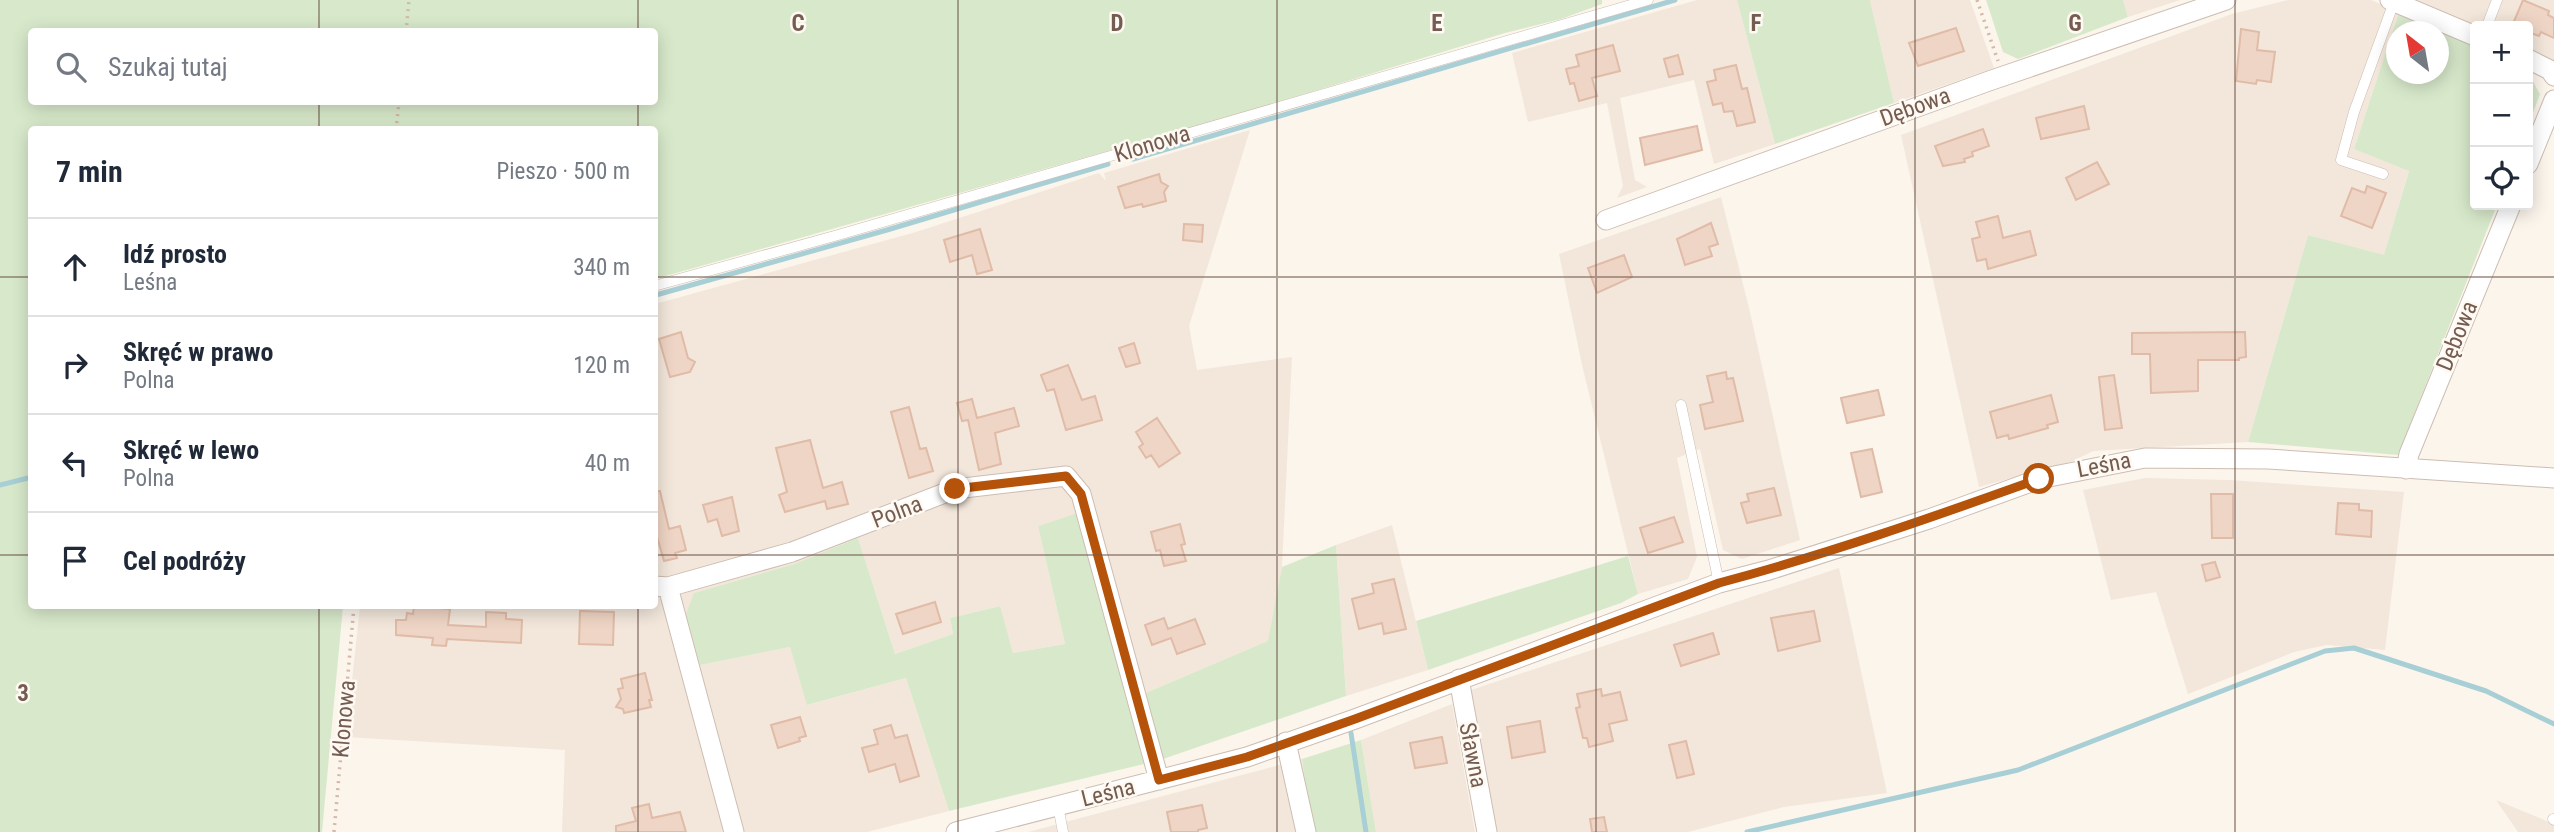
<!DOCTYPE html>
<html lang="pl">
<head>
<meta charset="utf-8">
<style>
  :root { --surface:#fff; --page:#f6f6f7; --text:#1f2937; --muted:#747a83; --line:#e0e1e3 }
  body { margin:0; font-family:"Roboto Condensed",sans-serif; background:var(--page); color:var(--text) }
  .controls { position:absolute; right:21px; top:21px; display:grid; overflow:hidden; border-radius:7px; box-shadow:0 4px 18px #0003 }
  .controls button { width:63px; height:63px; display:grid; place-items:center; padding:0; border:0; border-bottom:2px solid var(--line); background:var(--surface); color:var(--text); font:35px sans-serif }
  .compass { position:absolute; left:2386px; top:21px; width:63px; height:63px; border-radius:50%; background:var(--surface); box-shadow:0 4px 18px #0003; rotate:329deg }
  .stop { position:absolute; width:21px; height:21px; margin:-16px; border:5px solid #b45309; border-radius:50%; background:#fff }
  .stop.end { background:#b45309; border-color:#fff; box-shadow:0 2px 7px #0008 }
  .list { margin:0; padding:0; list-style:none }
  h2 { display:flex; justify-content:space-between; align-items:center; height:91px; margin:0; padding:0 28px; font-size:30px }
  h2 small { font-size:23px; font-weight:400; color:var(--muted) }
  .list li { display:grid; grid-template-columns:46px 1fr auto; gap:21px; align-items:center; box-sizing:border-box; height:98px; padding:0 28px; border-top:2px solid var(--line) }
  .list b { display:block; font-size:26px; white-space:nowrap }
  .list p { margin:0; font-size:23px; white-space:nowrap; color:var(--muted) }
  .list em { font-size:23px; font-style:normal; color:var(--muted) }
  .icon { flex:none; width:38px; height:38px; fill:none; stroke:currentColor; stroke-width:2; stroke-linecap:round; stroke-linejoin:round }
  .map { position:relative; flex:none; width:2554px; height:832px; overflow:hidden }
  .search { position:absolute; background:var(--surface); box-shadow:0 4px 18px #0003; left:28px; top:28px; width:630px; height:77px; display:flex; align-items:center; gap:18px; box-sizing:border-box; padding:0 24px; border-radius:7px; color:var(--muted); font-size:26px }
  .panel { position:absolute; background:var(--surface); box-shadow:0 4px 18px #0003; left:28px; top:126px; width:630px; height:483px; border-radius:7px }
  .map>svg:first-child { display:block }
</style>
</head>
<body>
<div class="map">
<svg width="2554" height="832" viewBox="0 0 2554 832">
  <rect width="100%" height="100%" fill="#fbf5ec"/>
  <path fill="#f3e7db" d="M1697,0H1737L1775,144L1714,164L1694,80L1620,98L1635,180L1647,187L1617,198L1623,186L1607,103L1528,122L1512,53Z
    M1870,0H1970L1994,68L1894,103Z
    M2123,0H2180L2128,17Z
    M2288,0H2371L2399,12L2354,149L2409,170L2384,256L2308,235L2248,442L2093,451L2073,461L1979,487L1901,135L2232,14Z
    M2415,0H2554V66L2528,53V26H2475Z
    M1250,130L1189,326L1197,370L1292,357L1282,567L1269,641L1141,695L1091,510L1038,526L1065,644L1013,653L999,606L950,618L953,634L895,654L858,538L794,564L694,593L700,665L790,647L808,705L906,678L949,811L867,832H562L565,750L346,737L360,606H654L655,304L916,232L1099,173L1106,181L1104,173Z
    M1721,197L1750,312L1800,540L1742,559L1723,550L1700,449L1677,458L1697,557L1688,579L1638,594L1582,365L1559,254Z
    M2145,478L2229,480L2404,492L2385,650L2327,645L2294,652L2188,694L2156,592L2111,600L2083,490Z
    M1392,525L1428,670L1346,696L1336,545Z
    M1839,568L1887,793L1784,807L1688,832H1497L1471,690Z
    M1452,704L1475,832H1376L1361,740Z
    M1302,759L1312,832H1028Z
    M2496,800L2554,824V832H2518Z"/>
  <path fill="#d8e9cb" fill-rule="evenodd" d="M0,0H1602V4L1561,19L1505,33L1239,114L655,279L654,130H32V606H343L322,832H0ZM32,32H654V102H32Z
    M1737,0H1870L1894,103L1775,144Z
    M1986,0H2123L2128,17L2018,59L2003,52Z
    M2399,12L2475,47V205H2497L2398,455L2248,442L2308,235L2384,255L2409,171L2354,149ZM2396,32H2438V74H2396Z
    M2528,73L2540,94L2528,126Z
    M1078,513L1144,764L949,811L906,678L807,705L790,647L700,665L686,614L694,593L794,564L858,538L895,654L953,634L950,618L1000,606L1013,653L1065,644L1038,526Z
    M1336,545L1346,696L1163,759L1141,695L1268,641L1282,567Z
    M1628,556L1638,594L1621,603L1428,670L1416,621Z
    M1361,740L1376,832H1312L1302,759Z"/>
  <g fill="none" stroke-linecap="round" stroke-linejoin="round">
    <path stroke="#a8cfd5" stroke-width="5" d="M1133,159L1675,0
      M656,295L887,230L1108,164
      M0,485L32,477
      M1351,733L1366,832
      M1747,832L2018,770L2325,651L2354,648L2486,691L2554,724"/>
  </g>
  <path fill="#efd5c5" stroke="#e0bba7" stroke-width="2" d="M2523,0L2549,11L2548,15L2554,18V38L2541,32L2539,36L2528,32V26H2512Z
    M1956,28L1964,51L1918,66L1909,43Z
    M2241,29L2259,32L2257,50L2275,52L2271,82L2257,80L2256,84L2236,81Z
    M1613,45L1620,71L1592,78L1597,96L1579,101L1574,83L1570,84L1566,69L1579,66L1576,55Z
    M1678,55L1683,74L1669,77L1664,59Z
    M1736,65L1742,89L1747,88L1755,122L1737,126L1733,111L1724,112L1722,103L1713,105L1707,82L1716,80L1714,70Z
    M2084,106L2089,129L2041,139L2036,118Z
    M1697,126L1702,150L1645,165L1640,138Z
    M1983,129L1989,146L1972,152L1973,156L1964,159L1965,162L1943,166L1935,146Z
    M2097,162L2109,184L2076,200L2066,178Z
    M1159,174L1161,182L1168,186L1164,192L1166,201L1143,207L1142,204L1125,208L1118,187Z
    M2367,186L2386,193L2372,228L2341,216L2352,188L2365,193Z
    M1998,216L2003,238L2030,231L2036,255L1988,269L1986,259L1977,261L1972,239L1980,237L1976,222Z
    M1711,223L1718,244L1709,247L1712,256L1685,265L1677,239Z
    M1184,224L1203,225L1202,242L1183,240Z
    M980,229L992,270L977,274L972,255L950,262L944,240Z
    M1624,255L1632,277L1597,293L1588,268Z
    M681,332L688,358L695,362L690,372L670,377L659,339Z
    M2245,332L2246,357L2239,358V360H2198V391L2151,393L2150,354H2132V333Z
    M1134,343L1140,363L1126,367L1119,348Z
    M1068,365L1082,400L1095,396L1102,420L1066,430L1054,389L1047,391L1041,375Z
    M1726,372L1727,379L1733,378L1743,421L1705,429L1700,405L1713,402L1707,376Z
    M2114,375L2122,428L2105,430L2099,377Z
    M1878,390L1884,415L1847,423L1841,398Z
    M2051,395L2058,422L2047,425L2048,428L2009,439L2008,435L1997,438L1990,412Z
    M972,399L977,418L1014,408L1019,426L995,433L1001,464L979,470L968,420L962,421L957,403Z
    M909,407L920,449L926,448L933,471L909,478L891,412Z
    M1157,418L1180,453L1159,467L1151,455L1146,458L1139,447L1143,444L1136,432Z
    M810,440L823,488L842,482L848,504L827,509L825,501L785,512L779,495L787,492L776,448Z
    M1872,449L1882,492L1861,497L1851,453Z
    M1774,488L1781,515L1747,523L1741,503L1749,501L1747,494Z
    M660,491L669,529L680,526L686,550L675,553L677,558L664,561L654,526V492Z
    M2211,494H2233V538H2212Z
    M732,497L739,531L722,536L717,519L708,522L703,505Z
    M2338,503L2359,504V510L2372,511L2371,537L2336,534Z
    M1674,517L1683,542L1648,553L1640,528Z
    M1180,524L1185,544L1181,545L1186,561L1164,566L1160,550L1156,551L1151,532Z
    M2215,562L2220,577L2206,581L2202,565Z
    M1394,579L1406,629L1384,634L1382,623L1359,629L1352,599L1374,593L1372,584Z
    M935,602L941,622L903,634L896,614Z
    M414,606L450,609L448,625L486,627V612L506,613V619L522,620L521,643L447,639L446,646L432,645L433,638L396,635V620H406L407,613L413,614Z
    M580,611L614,612L613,645L579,644Z
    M1814,611L1820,641L1778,651L1771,618Z
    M1164,618L1168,629L1195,619L1205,644L1177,654L1171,638L1152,645L1145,625Z
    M1713,633L1719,654L1681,666L1674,645Z
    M645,673L652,700H649L651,707L624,713L623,709L616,707L621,699L618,689L623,688L621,679Z
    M1601,689L1602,696L1620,692L1627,720L1609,724L1613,741L1589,747L1587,738H1583L1576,708L1580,707L1577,694Z
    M800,717L806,736L799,738L800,741L778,748L771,725Z
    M1540,721L1545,752L1512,758L1507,727Z
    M891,725L895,738L907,735L919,776L900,782L895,764L869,772L862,748L878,744L874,730Z
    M1442,737L1447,763L1415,768L1410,743Z
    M1686,741L1694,774L1677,778L1669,745Z
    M649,804L652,818L680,812L686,832H616V826L636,821L632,808Z
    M1202,805L1207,828L1198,830V832H1171L1167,812Z
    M1604,817L1607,832H1592L1590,819Z"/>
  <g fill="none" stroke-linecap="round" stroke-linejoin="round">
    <g stroke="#cdbdb2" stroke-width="11">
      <path id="service" d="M2487,26L2497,0
        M2383,174L2341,160L2354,112L2394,2
        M654,286L838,235L1648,0
        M1681,405L1719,583
        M1058,806L1063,832
        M2553,819L2554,820"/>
    </g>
    <g stroke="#cdbdb2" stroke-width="21">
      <path id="minor" d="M2390,0L2475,36
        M2528,59L2550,70L2554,76
        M2528,164L2554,100
        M1606,220L1989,81L2226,0
        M2406,469L2409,454L2511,205
        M654,586L668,587L734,832
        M668,587L792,552L955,489L1066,476L1081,494L1159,780
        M1459,679L1487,832
        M1286,742L1306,832
        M956,832L1247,757L1355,719L1719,583L1769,570L1929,519L2039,479L2145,458L2268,459L2554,478"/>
    </g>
    <path stroke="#d4b8a8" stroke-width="3.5" stroke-dasharray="2 5" stroke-linecap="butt" d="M1977,0L1998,61
      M406,32L409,0
      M396,130L399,102
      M334,832L354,606"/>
    <use href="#service" stroke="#fff" stroke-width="10"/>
    <use href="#minor" stroke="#fff" stroke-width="19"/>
  </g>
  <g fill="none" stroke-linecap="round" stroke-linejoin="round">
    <path stroke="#b45309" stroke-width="9" d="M955,489L1066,476L1081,494L1159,780L1247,757L1355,719L1719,583C1828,554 1933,517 2039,479"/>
  </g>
  <path fill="none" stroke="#755c50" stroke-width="2" stroke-opacity="0.55" d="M319,0V32M638,0V32M958,0V832M1277,0V832M1596,0V832M1915,0V832M2235,0V832M319,102V130M638,102V130M0,277H32M654,277H2554M0,555H32M654,555H2554M319,606V832M638,606V832"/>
  <g text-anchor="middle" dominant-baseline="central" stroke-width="5" stroke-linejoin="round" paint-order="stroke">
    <g font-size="23" fill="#755c50" stroke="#fef9f2">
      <text transform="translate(1915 107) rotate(-20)">Dębowa</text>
      <text transform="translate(1152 144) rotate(-17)">Klonowa</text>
      <text transform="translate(2457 336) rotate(-68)">Dębowa</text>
      <text transform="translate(2104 465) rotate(-11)">Leśna</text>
      <text transform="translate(897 512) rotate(-21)">Polna</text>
      <text transform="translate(344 719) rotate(-85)">Klonowa</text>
      <text transform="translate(1473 755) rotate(79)">Sławna</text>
      <text transform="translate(1108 793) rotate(-14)">Leśna</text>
    </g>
  </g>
  <g font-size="23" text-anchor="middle" font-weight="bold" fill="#755c50" stroke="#fef9f2" stroke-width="5" stroke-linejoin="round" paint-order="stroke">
    <text x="798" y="31">C</text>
    <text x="1117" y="31">D</text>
    <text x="1437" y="31">E</text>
    <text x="1756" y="31">F</text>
    <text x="2075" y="31">G</text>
    <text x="23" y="701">3</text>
  </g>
</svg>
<div class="controls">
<button>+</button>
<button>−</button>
<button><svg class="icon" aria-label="locate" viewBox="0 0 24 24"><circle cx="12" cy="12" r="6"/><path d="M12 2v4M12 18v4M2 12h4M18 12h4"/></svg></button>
</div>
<svg class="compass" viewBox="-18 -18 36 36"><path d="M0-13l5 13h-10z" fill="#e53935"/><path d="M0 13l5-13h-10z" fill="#747a83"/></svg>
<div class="stop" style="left:2039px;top:479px"></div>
<div class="stop end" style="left:955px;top:489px"></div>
<div class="search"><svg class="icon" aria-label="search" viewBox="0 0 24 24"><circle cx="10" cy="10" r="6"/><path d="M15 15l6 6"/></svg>Szukaj tutaj</div>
<section class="panel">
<h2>7 min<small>Pieszo · 500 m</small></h2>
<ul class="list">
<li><svg class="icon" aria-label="ahead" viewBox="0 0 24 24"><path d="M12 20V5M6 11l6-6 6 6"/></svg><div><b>Idź prosto</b><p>Leśna</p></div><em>340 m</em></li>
<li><svg class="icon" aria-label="right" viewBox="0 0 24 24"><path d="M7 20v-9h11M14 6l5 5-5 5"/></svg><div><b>Skręć w prawo</b><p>Polna</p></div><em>120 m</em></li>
<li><svg class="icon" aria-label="left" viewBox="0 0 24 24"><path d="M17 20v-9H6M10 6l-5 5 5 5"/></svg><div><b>Skręć w lewo</b><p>Polna</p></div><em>40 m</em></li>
<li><svg class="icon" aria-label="arrive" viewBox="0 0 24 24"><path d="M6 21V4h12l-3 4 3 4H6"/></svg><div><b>Cel podróży</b></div></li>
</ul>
</section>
</div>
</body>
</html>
